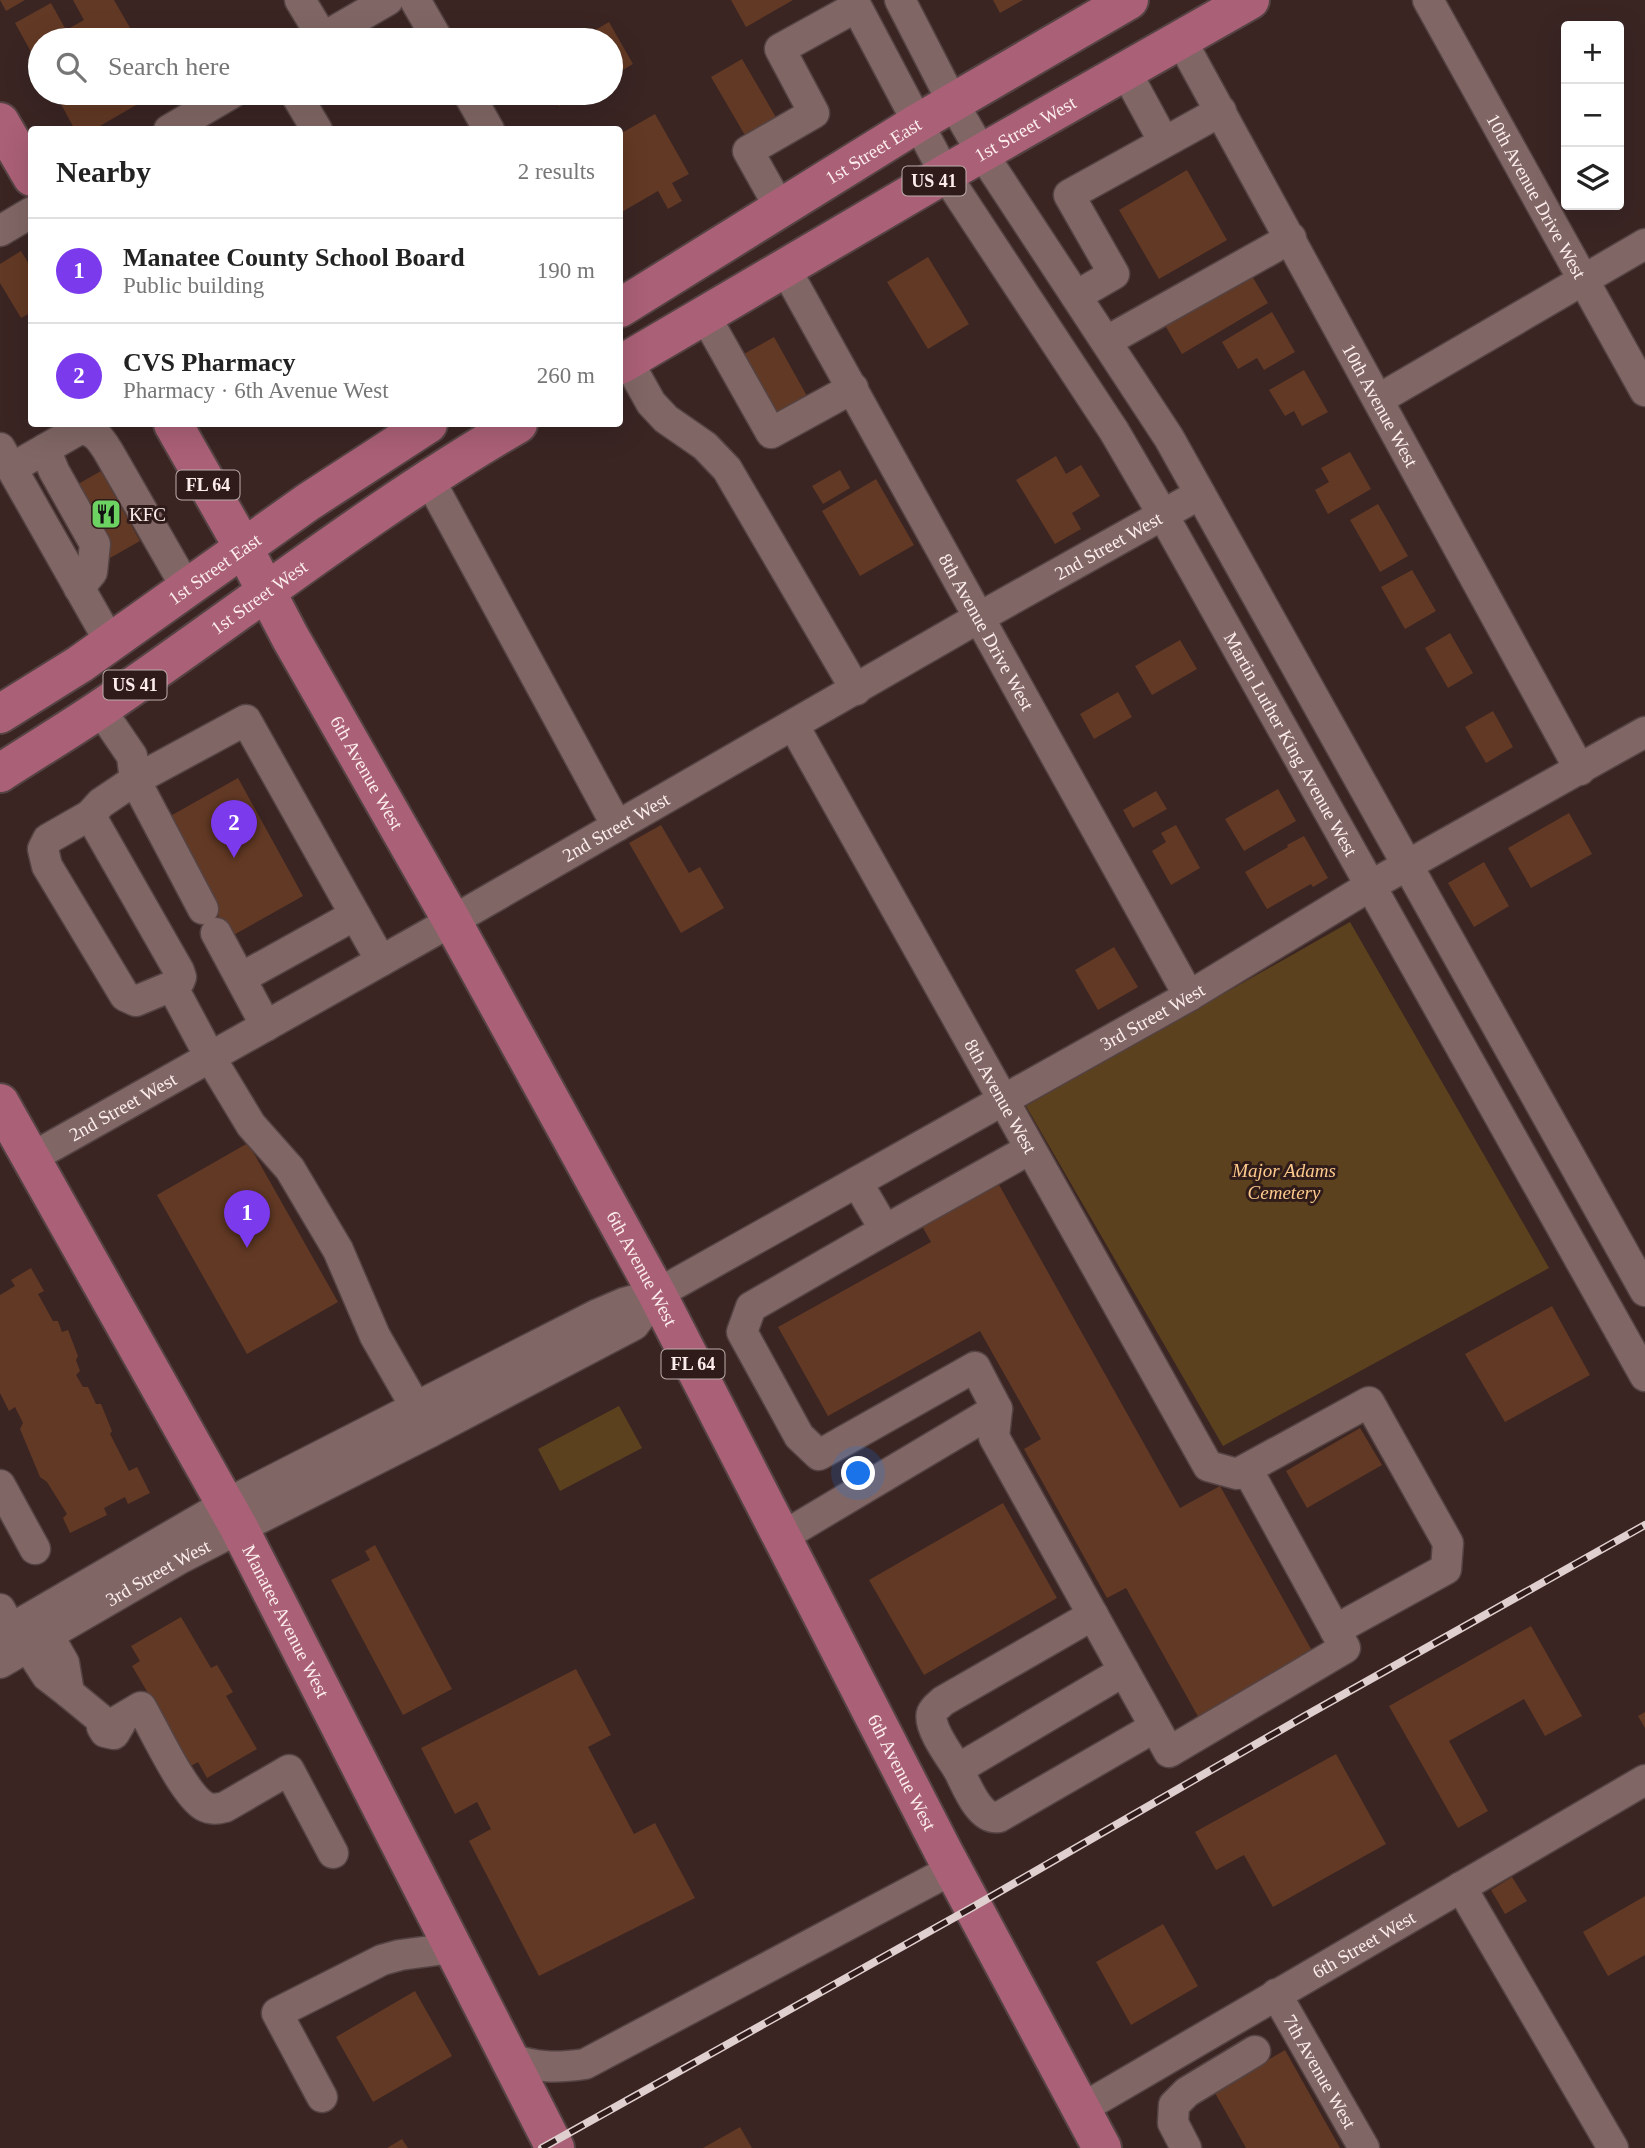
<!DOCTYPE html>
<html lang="en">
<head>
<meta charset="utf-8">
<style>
  :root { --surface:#fff; --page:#f2f2f2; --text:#222; --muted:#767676; --line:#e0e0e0; --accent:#7c3aed }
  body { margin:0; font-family:"Times New Roman",serif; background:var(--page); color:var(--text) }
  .controls { position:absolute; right:21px; top:21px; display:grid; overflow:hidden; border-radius:7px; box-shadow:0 7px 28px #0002 }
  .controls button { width:63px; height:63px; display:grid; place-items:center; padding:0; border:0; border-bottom:2px solid var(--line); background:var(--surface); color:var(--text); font:35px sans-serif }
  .you { position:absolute; left:859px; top:1474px; width:24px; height:24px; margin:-18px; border:5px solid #fff; border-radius:50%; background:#1a73e8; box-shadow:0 0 0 10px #1a73e833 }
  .badge { display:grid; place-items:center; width:46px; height:46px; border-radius:50%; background:var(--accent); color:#fff; font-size:23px; font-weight:700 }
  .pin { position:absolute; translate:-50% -58px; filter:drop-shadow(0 2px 4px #0008) }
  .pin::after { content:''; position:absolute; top:37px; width:24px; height:21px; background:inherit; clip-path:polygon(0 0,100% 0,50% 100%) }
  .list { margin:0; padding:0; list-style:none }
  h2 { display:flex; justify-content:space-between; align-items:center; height:91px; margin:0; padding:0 28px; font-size:30px }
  h2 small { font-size:23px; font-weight:400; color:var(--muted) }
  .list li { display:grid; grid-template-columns:46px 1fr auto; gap:21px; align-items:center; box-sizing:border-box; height:105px; padding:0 28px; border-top:2px solid var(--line) }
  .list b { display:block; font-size:26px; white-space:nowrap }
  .list p { margin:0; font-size:23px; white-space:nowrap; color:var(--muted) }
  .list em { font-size:23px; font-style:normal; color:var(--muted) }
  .icon { flex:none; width:38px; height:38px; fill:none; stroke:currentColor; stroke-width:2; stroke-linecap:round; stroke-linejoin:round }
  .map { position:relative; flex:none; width:1645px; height:2148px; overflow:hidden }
  .search { position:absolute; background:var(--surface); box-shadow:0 7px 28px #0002; left:28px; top:28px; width:595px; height:77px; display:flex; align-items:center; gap:18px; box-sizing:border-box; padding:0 24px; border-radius:38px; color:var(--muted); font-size:26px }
  .panel { position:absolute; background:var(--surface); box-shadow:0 7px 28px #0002; left:28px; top:126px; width:595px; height:301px; border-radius:7px }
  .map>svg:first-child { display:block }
</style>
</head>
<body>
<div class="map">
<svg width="1645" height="2148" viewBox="0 0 1645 2148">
  <rect width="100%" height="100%" fill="#3a2523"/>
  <path fill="#5c411e" d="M1350,922L1549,1268L1223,1446L1026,1106Z
    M619,1406L642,1448L560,1491L538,1449Z"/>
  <path fill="#623924" d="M0,0H25L6,11Z
    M73,0H114L137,40H40V68L15,23L51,3L66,30L84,20Z
    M731,0H793L746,27Z
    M993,0H1023L1000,13Z
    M609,22L633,64L611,77V40H578Z
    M742,59L777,119L746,137L711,77Z
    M55,93H157L93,130H75Z
    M552,93H583L559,106Z
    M655,114L689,174L672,183L682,201L668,209L658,191L620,213V134Z
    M1187,170L1227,240L1159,279L1119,210Z
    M21,251L32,269V312L21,318L0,283V264Z
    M928,257L969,324L928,349L887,282Z
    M1249,271L1268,303L1182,354L1163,322Z
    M1272,312L1295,352L1264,370L1257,358L1238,369L1222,342Z
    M774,337L807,396L776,414L742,355Z
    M1304,370L1328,412L1302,426L1294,411L1285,416L1269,390Z
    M1350,452L1371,489L1328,514L1315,490L1329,482L1321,468Z
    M1056,456L1066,474L1081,465L1100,496L1072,513L1081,529L1055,544L1016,480Z
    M840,470L850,488L823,504L812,486Z
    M101,471L140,541L110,558L71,488Z
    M876,479L914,545L860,576L822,511Z
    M1378,504L1408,556L1380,572L1350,520Z
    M1412,570L1436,611L1405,629L1381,587Z
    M1450,633L1473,673L1448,688L1425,648Z
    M1180,640L1197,669L1152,695L1135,666Z
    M1118,692L1132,717L1094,739L1080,714Z
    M1493,711L1513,747L1486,763L1465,727Z
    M238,778L303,896L230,937L165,819Z
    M1278,789L1296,821L1244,851L1225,819Z
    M1156,791L1167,809L1133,828L1123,810Z
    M1569,813L1592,854L1531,888L1508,848Z
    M661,825L689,873L700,867L724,908L681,933L629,843Z
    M1176,825L1200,868L1171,885L1152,851L1166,842L1161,833Z
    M1304,836L1328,878L1313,887L1311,884L1267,909L1245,872L1288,847L1287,845Z
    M1484,862L1509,906L1474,927L1448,883Z
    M1114,947L1138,987L1098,1010L1075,970Z
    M248,1143L338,1302L247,1354L157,1195Z
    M998,1183L1180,1508L1220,1486L1315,1656L1200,1720L1126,1588L1107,1598L1024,1449L1041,1439L980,1331L828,1416L778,1327L931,1242L922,1226Z
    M31,1268L44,1291L38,1294L53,1321H58L62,1332L68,1330L78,1356L76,1360L80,1371L76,1375L83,1387H88L96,1404H101L112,1431L110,1434L129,1471L137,1467L150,1493L128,1504L125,1497L104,1508L107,1515L70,1533L63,1518L67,1514L47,1482L40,1477L20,1429L23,1423L15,1407L9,1411L0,1393V1295L15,1286L11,1280Z
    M1552,1306L1590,1375L1505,1422L1465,1354Z
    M1360,1428L1382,1465L1307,1508L1286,1471Z
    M1003,1503L1057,1598L924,1675L869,1580Z
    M375,1545L452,1689L403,1715L331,1580L370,1560L365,1551Z
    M181,1617L211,1668L217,1665L233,1692L226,1696L257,1749L207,1778L198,1762L191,1766L132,1666L140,1661L131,1646Z
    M1531,1626L1582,1716L1545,1736L1524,1699L1449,1741L1488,1811L1458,1828L1389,1706Z
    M576,1669L611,1735L588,1747L634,1834L655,1823L695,1898L539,1976L469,1841L491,1829L477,1802L455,1814L421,1748Z
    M1645,1712V1728L1638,1716Z
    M1336,1754L1386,1844L1273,1907L1244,1855L1216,1870L1195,1832Z
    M1512,1877L1527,1901L1505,1914L1491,1890Z
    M1645,1896V1955L1608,1976L1583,1932Z
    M1163,1924L1198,1986L1131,2025L1096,1962Z
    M415,1991L452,2056L373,2102L336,2037Z
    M1285,2050L1340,2148H1246L1210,2084L1256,2067Z
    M740,2127L752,2148H703Z
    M402,2139L408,2148H387Z"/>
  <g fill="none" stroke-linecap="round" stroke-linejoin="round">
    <g stroke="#554343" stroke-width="33">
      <g id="minor">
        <path d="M300,0L323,38"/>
        <path d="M415,0L438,40"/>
        <path id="s1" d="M853,0L945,174L1114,431L1163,515L1645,1376"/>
        <path d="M900,0L953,103L982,153L1169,438L1645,1291"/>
        <path id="s2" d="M1428,0L1645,391"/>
        <path d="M319,40L388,0"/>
        <path id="s3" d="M1181,40L1580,770"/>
        <path d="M1126,72L1164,142"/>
        <path d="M295,93L317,130"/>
        <path d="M468,93L489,130"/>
        <path d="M169,130L232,93"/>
        <path d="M780,208L748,151L814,113L780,49L856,7"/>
        <path d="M0,231L32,212"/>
        <path id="s4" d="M785,268L1189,996"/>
        <path d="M1076,296L1114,274L1069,195L1221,111"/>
        <path d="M704,314L771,433L853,388"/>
        <path d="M1107,341L1291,238"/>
        <path d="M627,360L651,403L666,419L705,446L727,469L856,690"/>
        <path d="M1379,399L1645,244"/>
        <path d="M0,448L110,642"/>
        <path d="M45,449L54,471L95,544L92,572L79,588"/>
        <path d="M12,468L80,429C95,431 100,438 108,451L186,587"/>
        <path d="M429,479L617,826"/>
        <path d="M100,709L132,756L135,780L246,720L381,961"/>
        <path id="s5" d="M794,726L1208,1466L1237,1474L1369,1402L1448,1543L1446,1569L1335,1630"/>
        <path d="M90,815L101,803L135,780L203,909"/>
        <path d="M216,933L266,1026"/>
        <path d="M241,978L355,915"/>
        <path d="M172,986L136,1001L125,996L47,866L43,849L48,839L90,815L179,971L181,977L179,982L172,986L210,1057L251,1125L290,1169L338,1250L375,1336L430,1432"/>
        <path id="s6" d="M31,1158L452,921L980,617L1200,494"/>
        <path d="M885,1230L1030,1149"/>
        <path d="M997,1409L994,1437L1169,1752L1345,1648L1247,1469"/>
        <path d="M0,1485L35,1549"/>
        <path d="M782,1537L997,1409L975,1367L819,1455L799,1436L742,1332L751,1307L885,1230L857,1182"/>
        <path d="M0,1609L11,1629L28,1647L47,1676L69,1693L64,1663L38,1617"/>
        <path id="s7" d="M0,1635L226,1504L596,1315L624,1303L657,1294L1189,996L1370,886L1645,732"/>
        <path id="s8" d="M0,1663L181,1558L430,1432L634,1325L657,1294"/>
        <path d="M1124,1671L958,1769C966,1784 979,1821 999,1817L1155,1727"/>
        <path d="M69,1693L103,1721L102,1727L105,1732L114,1734L120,1724"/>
        <path d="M119,1720L141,1707C155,1731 183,1793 204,1806C211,1810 218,1809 225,1807L289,1770L333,1853"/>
        <path d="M958,1769C951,1758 927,1726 932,1713C934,1708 939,1705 943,1701L1093,1615"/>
        <path d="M1461,1887L1613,2148"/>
        <path id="s9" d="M1276,1994L1364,2148"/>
        <path d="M509,2058C536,2068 557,2068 585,2064L953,1869"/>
        <path d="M322,2097L277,2013L382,1960L400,1955L453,1948"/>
        <path id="s10" d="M1081,2109L1645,1780"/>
        <path d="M1186,2148L1173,2123L1174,2105L1187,2092L1255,2051"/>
      </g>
    </g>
    <g stroke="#554343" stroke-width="42">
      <g id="major">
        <path d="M0,122L32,177"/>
        <path id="s11" d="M620,308L916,124L1129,0"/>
        <path id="s12" d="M620,365L945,174L1250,0"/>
        <path id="s13" d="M173,424L243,547L290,637L452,921L657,1294L943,1851L1102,2148"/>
        <path id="s14" d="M0,714L80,664L308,502L428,424"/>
        <path id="s15" d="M0,773C34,751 69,730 103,707C241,613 373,508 518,424"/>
        <path id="s16" d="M0,1103L239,1528L555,2148"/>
      </g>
    </g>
    <use href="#minor" stroke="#806765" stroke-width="30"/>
    <use href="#major" stroke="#aa6077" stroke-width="38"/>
    <g stroke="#dfcfce" stroke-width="8">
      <path id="rail" d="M542,2148L973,1907L1305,1716L1645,1525"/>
    </g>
    <use href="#rail" stroke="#2f1b1a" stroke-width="5" stroke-dasharray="16" stroke-linecap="butt"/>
  </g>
  <defs>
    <g id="restaurant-square" transform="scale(1.575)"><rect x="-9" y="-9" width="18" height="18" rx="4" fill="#6cd362" stroke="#2f1b1a"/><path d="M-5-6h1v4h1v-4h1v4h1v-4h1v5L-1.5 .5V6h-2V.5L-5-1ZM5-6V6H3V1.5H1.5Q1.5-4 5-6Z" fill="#111"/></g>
  </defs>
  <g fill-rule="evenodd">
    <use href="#restaurant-square" x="106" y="514"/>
  </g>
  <g text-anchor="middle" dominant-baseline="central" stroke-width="6" stroke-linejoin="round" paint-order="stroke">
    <g fill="#2f1b1a" stroke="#beaead" stroke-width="2">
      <rect x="902.5" y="166.5" width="63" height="29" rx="5"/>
      <rect x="176.5" y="470.5" width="63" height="29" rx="5"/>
      <rect x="103.5" y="670.5" width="63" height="29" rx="5"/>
      <rect x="661.5" y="1349.5" width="63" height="29" rx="5"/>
    </g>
    <g font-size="18" font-weight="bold" fill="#fcedec">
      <text x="934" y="181">US 41</text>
      <text x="208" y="485">FL 64</text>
      <text x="135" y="685">US 41</text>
      <text x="693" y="1364">FL 64</text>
    </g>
    <g font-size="19" fill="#fcedec" stroke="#2f1b1a">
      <text stroke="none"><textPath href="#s12" startOffset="469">1st Street West</textPath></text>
      <text stroke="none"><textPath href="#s11" startOffset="298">1st Street East</textPath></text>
      <text stroke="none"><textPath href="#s2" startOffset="224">10th Avenue Drive West</textPath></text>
      <text stroke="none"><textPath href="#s3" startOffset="416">10th Avenue West</textPath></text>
      <text stroke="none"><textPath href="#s6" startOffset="1239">2nd Street West</textPath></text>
      <text stroke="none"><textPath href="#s14" startOffset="259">1st Street East</textPath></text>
      <text stroke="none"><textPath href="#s15" startOffset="313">1st Street West</textPath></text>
      <text stroke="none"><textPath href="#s4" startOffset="416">8th Avenue Drive West</textPath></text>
      <text stroke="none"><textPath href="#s1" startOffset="864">Martin Luther King Avenue West</textPath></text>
      <text stroke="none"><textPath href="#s13" startOffset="399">6th Avenue West</textPath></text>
      <text stroke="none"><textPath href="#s6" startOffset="672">2nd Street West</textPath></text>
      <text stroke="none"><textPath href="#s7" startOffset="1309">3rd Street West</textPath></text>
      <text stroke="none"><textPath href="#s5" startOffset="424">8th Avenue West</textPath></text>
      <text stroke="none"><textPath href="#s6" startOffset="105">2nd Street West</textPath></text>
      <text stroke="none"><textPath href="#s13" startOffset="966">6th Avenue West</textPath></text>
      <text stroke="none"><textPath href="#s8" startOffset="182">3rd Street West</textPath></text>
      <text stroke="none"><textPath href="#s16" startOffset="592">Manatee Avenue West</textPath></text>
      <text stroke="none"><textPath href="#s13" startOffset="1533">6th Avenue West</textPath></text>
      <text stroke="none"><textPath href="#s10" startOffset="327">6th Street West</textPath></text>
      <text stroke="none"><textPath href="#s9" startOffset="89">7th Avenue West</textPath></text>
    </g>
    <g font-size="19" fill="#fcedec" stroke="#2f1b1a" text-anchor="start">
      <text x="129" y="514">KFC</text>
    </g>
    <g font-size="19" font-style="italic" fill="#fdc98c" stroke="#2f1b1a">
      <text x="1284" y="1170">Major Adams<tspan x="1284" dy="22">Cemetery</tspan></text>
    </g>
  </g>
</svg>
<div class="controls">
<button>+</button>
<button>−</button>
<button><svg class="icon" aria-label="layers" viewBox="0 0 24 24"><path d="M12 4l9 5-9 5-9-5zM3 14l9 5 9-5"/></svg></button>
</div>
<div class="you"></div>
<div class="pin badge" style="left:247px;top:1248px">1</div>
<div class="pin badge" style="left:234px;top:858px">2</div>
<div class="search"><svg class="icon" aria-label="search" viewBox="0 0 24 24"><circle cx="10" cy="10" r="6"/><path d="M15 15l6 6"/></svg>Search here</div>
<section class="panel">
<h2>Nearby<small>2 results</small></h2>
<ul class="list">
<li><span class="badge">1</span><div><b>Manatee County School Board</b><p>Public building</p></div><em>190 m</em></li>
<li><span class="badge">2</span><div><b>CVS Pharmacy</b><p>Pharmacy · 6th Avenue West</p></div><em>260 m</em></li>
</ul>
</section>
</div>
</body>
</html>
